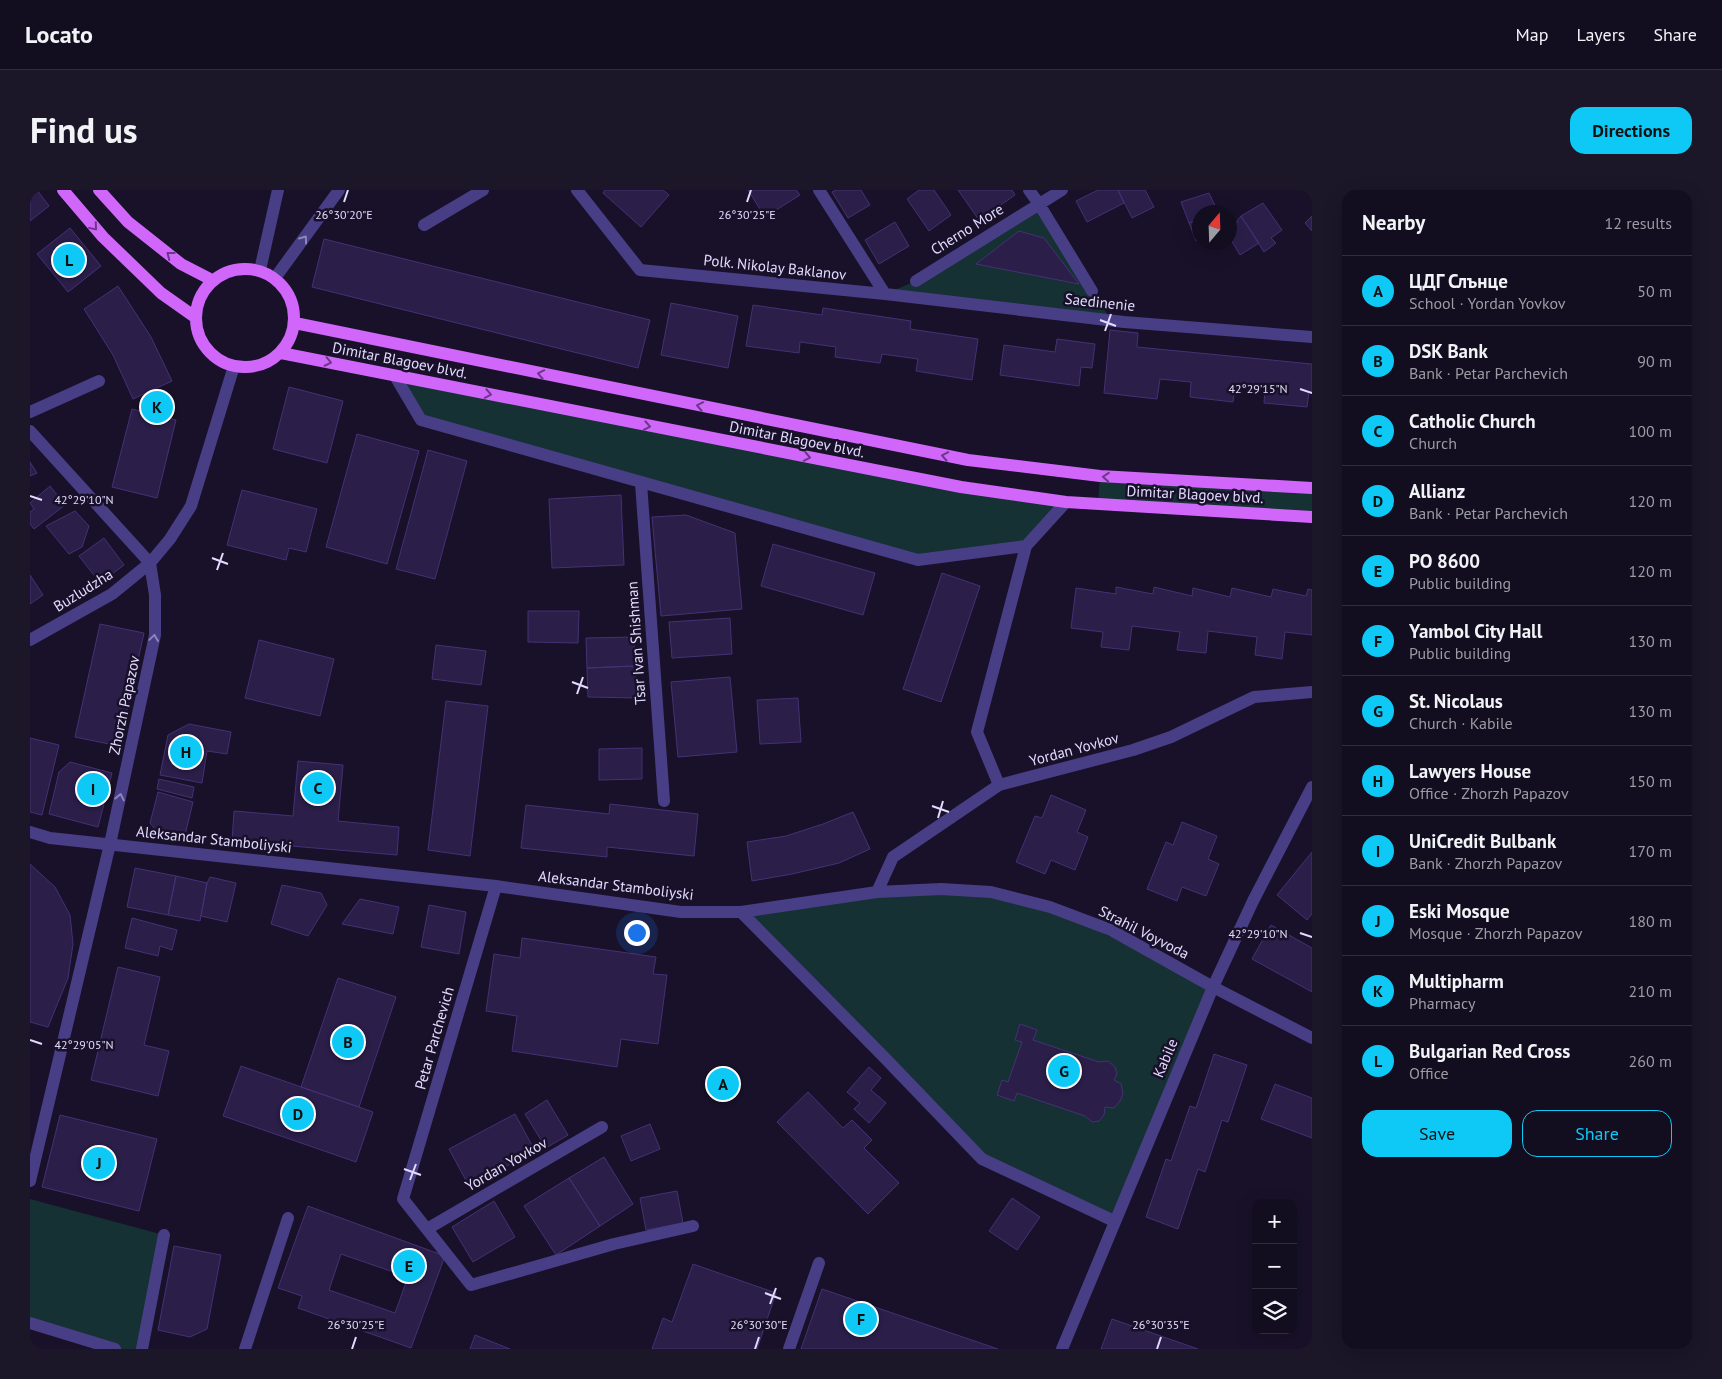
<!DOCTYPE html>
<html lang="en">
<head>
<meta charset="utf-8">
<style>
  :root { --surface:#120d1f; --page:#1b1628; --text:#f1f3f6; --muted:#9c9ca4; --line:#312d3d; --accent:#0ec9f6 }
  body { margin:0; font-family:"PT Sans",sans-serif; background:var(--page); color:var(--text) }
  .controls { position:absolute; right:15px; bottom:15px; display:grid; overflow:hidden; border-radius:10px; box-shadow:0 5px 20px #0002 }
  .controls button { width:45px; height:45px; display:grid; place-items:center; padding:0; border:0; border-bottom:1px solid var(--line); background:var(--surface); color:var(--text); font:25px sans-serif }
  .compass { position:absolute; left:1162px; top:15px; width:45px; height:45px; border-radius:50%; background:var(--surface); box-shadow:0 5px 20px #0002; rotate:19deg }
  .you { position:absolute; left:606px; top:742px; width:18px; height:18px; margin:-12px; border:4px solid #fff; border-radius:50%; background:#1a73e8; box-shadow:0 0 0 8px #1a73e833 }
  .badge { display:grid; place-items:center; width:32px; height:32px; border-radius:50%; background:var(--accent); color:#111; font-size:16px; font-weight:700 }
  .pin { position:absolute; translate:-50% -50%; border:2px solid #fff; box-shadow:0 1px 5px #0006 }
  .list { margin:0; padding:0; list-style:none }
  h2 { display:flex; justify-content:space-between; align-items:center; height:65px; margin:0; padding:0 20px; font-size:21px }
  h2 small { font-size:16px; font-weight:400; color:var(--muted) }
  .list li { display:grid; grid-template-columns:32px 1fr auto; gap:15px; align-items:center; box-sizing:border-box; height:70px; padding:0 20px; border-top:1px solid var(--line) }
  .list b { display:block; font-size:19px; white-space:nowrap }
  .list p { margin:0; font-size:16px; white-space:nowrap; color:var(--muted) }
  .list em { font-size:16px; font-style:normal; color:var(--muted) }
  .actions { display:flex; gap:10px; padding:15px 20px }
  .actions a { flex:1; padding:11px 0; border:1px solid var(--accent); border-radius:15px; text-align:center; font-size:18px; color:var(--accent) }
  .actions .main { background:var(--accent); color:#111 }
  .icon { flex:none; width:28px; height:28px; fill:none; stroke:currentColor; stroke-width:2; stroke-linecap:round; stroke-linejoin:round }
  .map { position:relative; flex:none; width:1282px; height:1159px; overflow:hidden; border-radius:15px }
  header { display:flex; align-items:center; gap:30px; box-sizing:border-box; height:70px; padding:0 25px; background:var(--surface); border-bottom:1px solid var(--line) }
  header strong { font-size:24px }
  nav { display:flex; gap:28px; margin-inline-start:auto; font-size:18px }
  .intro { display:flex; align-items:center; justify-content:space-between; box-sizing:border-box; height:120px; padding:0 30px }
  h1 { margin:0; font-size:35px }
  .button { padding:12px 22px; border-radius:15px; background:var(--accent); color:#111; font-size:18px; font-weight:700 }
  main { display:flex; gap:30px; padding:0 30px }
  aside { flex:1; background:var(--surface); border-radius:15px; box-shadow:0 5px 20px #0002 }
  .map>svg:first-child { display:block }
</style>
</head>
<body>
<header>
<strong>Locato</strong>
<nav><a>Map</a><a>Layers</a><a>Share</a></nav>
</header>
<div class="intro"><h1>Find us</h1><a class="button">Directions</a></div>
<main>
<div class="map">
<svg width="1282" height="1159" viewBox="0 0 1282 1159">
  <rect width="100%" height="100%" fill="#181129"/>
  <path fill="#153133" d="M1009,14L1081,130L855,104L886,91Z
    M365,186L1036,312L996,356L888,370L391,230Z
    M1070,286L1282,298V327L1068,315Z
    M911,699L1020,717L1183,797L1084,1031L952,969L711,722Z
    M0,1009L134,1045L112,1159H78L0,1133Z"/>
  <path fill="#2b1e49" stroke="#453175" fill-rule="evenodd" d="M0,0H7L19,16L0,31Z
    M575,0H633L639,5L611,37L573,3Z
    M718,0H766L770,5L735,27Z
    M806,0H831L840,15L818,28L802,2Z
    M889,0H904L921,25L899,41L877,9Z
    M928,0H982L985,5L949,30Z
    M1068,0H1088L1094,13L1057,32L1046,11Z
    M1088,0H1115L1124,17L1102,28Z
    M1179,3L1188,22H1170V29L1159,33L1151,12Z
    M1233,13L1252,40L1241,48L1246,53L1234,62L1211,26Z
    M1211,26L1229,53L1210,65L1200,48V45L1206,42L1207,31Z
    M1282,26V41L1275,33Z
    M1200,28L1206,42L1200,45Z
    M1170,29V49L1166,51L1159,33Z
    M865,32L879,56L849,74L835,50Z
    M40,38L71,76L38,102L7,64Z
    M989,41L1014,48L1049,94L946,74Z
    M294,49L620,130L608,178L282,97Z
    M88,96L121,147L142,191L103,209L83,165L54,119Z
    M641,113L708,126L698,178L631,165Z
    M723,115L792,125L793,118L881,131L880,139L948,149L942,190L886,181L888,169L852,164L850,173L805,167L806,157L770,152L769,163L716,156Z
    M1080,140L1108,143L1107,157L1282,174V202H1279L1277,217L1234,213L1235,199L1205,196L1203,212L1160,207L1161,192L1130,189L1127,209L1074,203Z
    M1027,149L1065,154L1062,178L1051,177L1049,196L970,185L974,155L1025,162Z
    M259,197L313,211L297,273L243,259Z
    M102,219L146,230L127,308L82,297Z
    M327,244L389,261L357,374L296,357Z
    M398,260L437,271L405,389L366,379Z
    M0,272L7,283L0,286Z
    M20,296L35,315L4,339L0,334V322L4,319L0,313Z
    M212,300L287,319L276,362L259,358L256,370L197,355Z
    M591,305L594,375L522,378L519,309Z
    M45,321L59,336L52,357L39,364L16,336Z
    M656,325L705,343L712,419L631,426L622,327Z
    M74,348L94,375L70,393L49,366Z
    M743,354L845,383L833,425L731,396Z
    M912,383L950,396L911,512L873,499Z
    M0,385L13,405L0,414Z
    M1086,397L1123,404L1124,397L1162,406L1163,398L1200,407L1202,398L1241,407L1243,399L1276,406L1278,399L1282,400V445L1255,442L1252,469L1225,465L1227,447L1178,441L1176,463L1147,460L1150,442L1102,436L1099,460L1071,457L1073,442L1041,438L1046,398L1086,404Z
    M498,421H549L548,453L498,452Z
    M700,428L702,464L642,468L639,432Z
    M70,434L114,443L89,556L45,547Z
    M604,447L605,476L557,478L556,448Z
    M229,450L304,469L290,526L215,508Z
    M406,455L456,461L451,495L402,489Z
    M605,476L606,508L558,507L557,478Z
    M700,487L707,562L648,567L641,492Z
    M768,508L771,552L730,554L727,510Z
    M416,511L458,516L440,666L398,660Z
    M159,534L201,542L197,564L177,561L172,593L130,585L138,545Z
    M0,548L29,555L12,625L0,622Z
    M612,558V589L569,590V559Z
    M268,571L313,575L308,631L369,637L367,665L202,651L204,621L263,626Z
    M40,572L82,583L68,637L19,624L29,582Z
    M129,589L164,597L162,608L127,599Z
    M128,602L163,612L155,645L127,642L120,633Z
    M1021,605L1056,620L1047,642L1058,647L1045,680L1021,670L1015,684L986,672L1005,626L1012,628Z
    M580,614L668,624L664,666L577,657V667L491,658L496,615L579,624Z
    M823,622L840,659L809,673L762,684L722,691L717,652L756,646L793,634Z
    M1152,632L1187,646L1178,669L1189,674L1176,706L1152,697L1147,711L1117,699L1136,652L1143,655Z
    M1282,662V724L1277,730L1247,705Z
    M0,674L25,697L40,725L43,754L38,788L18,837L0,832Z
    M105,678L146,686L138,725L97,717Z
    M146,686L177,693L170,731L138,725Z
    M180,687L206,693L197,732L171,726L177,693Z
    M252,695L291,703L297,715L278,746L241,734Z
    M330,709L369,717L363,744L312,734Z
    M399,715L436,722L429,764L391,757Z
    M102,728L147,740L142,760L130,756L128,766L95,758Z
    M1241,735L1282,758V802L1222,769Z
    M492,748L626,767L623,784L637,785L628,854L591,849L587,877L482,861L487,826L456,821L464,764L490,768Z
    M88,777L130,787L114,855L139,861L128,906L61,890Z
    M308,788L366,807L329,917L271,897Z
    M990,834L1007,840L1003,850L1069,872L1078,871L1085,877L1087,884L1084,890L1091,894L1093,904L1090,911L1084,918L1075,917L1074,925L1069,931L1062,932L1055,926L987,903L984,911L967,905L972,890L978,892L992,852L985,850Z
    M1184,864L1217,875L1198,932L1192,930L1175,982L1168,979L1148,1039L1116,1027L1136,969L1141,971L1160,916L1166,918Z
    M211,876L343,922L326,972L193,926Z
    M839,877L851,888L841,900L856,913L839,933L824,919L830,913L817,902Z
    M1245,894L1282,908V948L1231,929Z
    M778,902L813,938L822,930L842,950L834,958L869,993L838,1024L747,932Z
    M517,910L538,945L516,958L495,924Z
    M485,924L505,961L439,996L419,959Z
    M30,925L127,949L109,1021L12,997Z
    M620,934L630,959L601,971L591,946Z
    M574,967L603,1014L570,1036L539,988Z
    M539,988L570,1036L526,1065L494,1016Z
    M647,1001L653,1033L616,1040L610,1008Z
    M982,1008L1010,1027L987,1060L959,1041Z
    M464,1011L485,1047L443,1072L422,1037Z
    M278,1016L415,1066L381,1158L268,1118L272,1106L248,1098ZM311,1064L378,1087L365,1123L299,1100Z
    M144,1056L191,1065L177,1139L160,1147L128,1140Z
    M663,1074L746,1103L727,1159H622L633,1128L642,1132Z
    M792,1099L968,1159H771Z
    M1082,1129L1168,1159H1071Z
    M445,1145L480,1159H440Z"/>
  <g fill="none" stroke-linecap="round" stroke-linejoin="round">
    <path stroke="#483e86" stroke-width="12" d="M547,0L610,80L855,104L1094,132L1282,147
      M789,0L855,104
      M999,0L1009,14L1062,101
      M394,35L453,0
      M230,80L248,0
      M245,88L309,0
      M886,91L1032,0
      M365,186L391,230L888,370L996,356L1036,312
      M0,222L69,191
      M0,241L120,373
      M611,293L634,611
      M0,450L82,404L120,373L140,349L161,316L204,176
      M969,595L947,542L996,356
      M0,642L20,648L466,696L651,722H711L847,702L911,699L961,702L1020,717L1081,740L1183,797L1282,848
      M466,696L373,1009L441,1095L584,1054L663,1036
      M847,702L863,667L969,595L1103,560L1141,547L1224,507L1282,502
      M711,722L852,865L952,969L1084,1031
      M0,991L80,654L125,445V405L120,373
      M397,1039L572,937
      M0,1133L85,1159
      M112,1159L134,1045
      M215,1159L258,1028
      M759,1159L789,1073
      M1032,1159L1183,797L1223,711L1282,597"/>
    <path stroke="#d166fa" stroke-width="12" d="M33,0L73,47L131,103L165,127
      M69,0L98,32L151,74L182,90
      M166 128a49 49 0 1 1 98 0a49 49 0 1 1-98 0Z
      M265,133L938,270L1070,286L1282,298
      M251,163L931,297L1036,312L1282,327"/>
  </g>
  <defs><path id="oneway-chevron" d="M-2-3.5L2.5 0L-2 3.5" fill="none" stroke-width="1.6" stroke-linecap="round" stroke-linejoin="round" transform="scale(1.25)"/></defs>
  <g stroke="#6b3787">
    <use href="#oneway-chevron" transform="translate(64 37) rotate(50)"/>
    <use href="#oneway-chevron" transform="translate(140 65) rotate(-142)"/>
    <use href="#oneway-chevron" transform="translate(298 172) rotate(12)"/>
    <use href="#oneway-chevron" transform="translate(511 184) rotate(-169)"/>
    <use href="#oneway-chevron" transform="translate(458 204) rotate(11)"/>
    <use href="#oneway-chevron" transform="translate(670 216) rotate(-169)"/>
    <use href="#oneway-chevron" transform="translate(617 236) rotate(11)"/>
    <use href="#oneway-chevron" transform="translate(915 266) rotate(-169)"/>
    <use href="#oneway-chevron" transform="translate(777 267) rotate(11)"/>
    <use href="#oneway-chevron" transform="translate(1076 287) rotate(-176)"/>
  </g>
  <g stroke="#8d85bc">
    <use href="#oneway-chevron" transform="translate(274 49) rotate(-54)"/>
    <use href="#oneway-chevron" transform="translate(124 448) rotate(-82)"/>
    <use href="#oneway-chevron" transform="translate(90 607) rotate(-78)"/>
  </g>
  <path fill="none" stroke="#e2dbfe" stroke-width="2" d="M314,12L318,0M717,12L721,0M1070,130L1086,136M1075,141L1081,124M1270,199L1282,203M0,306L12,310M182,368L198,374M187,380L193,363M542,492L558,498M547,504L553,487M902,616L919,622M908,628L913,611M1270,743L1282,747M0,850L12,854M374,979L391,985M380,990L386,974M735,1103L751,1109M740,1114L746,1098M322,1159L326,1147M725,1159L729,1147M1127,1159L1131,1147"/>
  <g text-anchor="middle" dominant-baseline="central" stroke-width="5" stroke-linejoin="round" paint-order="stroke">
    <g font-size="15" fill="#e2dbfe" stroke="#181129">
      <text transform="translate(937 39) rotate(-32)">Cherno More</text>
      <text transform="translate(745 77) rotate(6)">Polk. Nikolay Baklanov</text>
      <text transform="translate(1070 112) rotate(6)">Saedinenie</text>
      <text transform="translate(370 170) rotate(11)">Dimitar Blagoev blvd.</text>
      <text transform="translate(767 249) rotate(11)">Dimitar Blagoev blvd.</text>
      <text transform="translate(1165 304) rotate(3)">Dimitar Blagoev blvd.</text>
      <text transform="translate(53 400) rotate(-32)">Buzludzha</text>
      <text transform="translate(606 453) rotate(-94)">Tsar Ivan Shishman</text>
      <text transform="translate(94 515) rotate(-78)">Zhorzh Papazov</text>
      <text transform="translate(1044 559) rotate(-15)">Yordan Yovkov</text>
      <text transform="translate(184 649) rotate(6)">Aleksandar Stamboliyski</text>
      <text transform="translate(586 695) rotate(7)">Aleksandar Stamboliyski</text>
      <text transform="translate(1114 742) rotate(27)">Strahil Voyvoda</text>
      <text transform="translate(404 848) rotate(-74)">Petar Parchevich</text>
      <text transform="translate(1135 868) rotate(-67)">Kabile</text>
      <text transform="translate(476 974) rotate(-30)">Yordan Yovkov</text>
    </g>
  </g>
  <g font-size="12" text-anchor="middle" fill="#e2dbfe" stroke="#181129" stroke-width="5" stroke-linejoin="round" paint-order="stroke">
    <text x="717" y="29">26°30'25"E</text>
    <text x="314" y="29">26°30'20"E</text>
    <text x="1228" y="203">42°29'15"N</text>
    <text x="54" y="314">42°29'10"N</text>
    <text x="1228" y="748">42°29'10"N</text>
    <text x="54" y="859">42°29'05"N</text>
    <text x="326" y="1139">26°30'25"E</text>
    <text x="729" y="1139">26°30'30"E</text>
    <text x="1131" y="1139">26°30'35"E</text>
  </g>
</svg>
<div class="controls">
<button>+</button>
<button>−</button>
<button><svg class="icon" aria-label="layers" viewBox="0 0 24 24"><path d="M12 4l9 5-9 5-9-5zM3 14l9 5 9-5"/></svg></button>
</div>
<svg class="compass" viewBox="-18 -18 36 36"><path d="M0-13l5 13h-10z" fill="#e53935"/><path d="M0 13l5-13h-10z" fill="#9c9ca4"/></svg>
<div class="you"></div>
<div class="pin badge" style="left:693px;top:894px">A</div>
<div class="pin badge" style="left:318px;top:852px">B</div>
<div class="pin badge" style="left:288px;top:598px">C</div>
<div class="pin badge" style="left:268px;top:924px">D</div>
<div class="pin badge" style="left:379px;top:1076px">E</div>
<div class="pin badge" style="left:831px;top:1129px">F</div>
<div class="pin badge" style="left:1034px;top:881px">G</div>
<div class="pin badge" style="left:156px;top:562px">H</div>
<div class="pin badge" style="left:63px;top:599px">I</div>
<div class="pin badge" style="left:69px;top:973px">J</div>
<div class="pin badge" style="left:127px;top:217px">K</div>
<div class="pin badge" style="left:39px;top:70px">L</div>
</div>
<aside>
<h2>Nearby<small>12 results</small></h2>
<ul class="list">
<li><span class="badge">A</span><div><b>ЦДГ Слънце</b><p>School · Yordan Yovkov</p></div><em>50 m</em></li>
<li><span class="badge">B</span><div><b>DSK Bank</b><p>Bank · Petar Parchevich</p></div><em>90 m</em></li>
<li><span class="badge">C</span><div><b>Catholic Church</b><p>Church</p></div><em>100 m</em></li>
<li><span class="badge">D</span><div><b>Allianz</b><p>Bank · Petar Parchevich</p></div><em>120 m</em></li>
<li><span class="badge">E</span><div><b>PO 8600</b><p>Public building</p></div><em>120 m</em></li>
<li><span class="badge">F</span><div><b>Yambol City Hall</b><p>Public building</p></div><em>130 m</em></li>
<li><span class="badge">G</span><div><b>St. Nicolaus</b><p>Church · Kabile</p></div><em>130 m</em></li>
<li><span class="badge">H</span><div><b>Lawyers House</b><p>Office · Zhorzh Papazov</p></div><em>150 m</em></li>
<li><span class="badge">I</span><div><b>UniCredit Bulbank</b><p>Bank · Zhorzh Papazov</p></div><em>170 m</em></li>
<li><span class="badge">J</span><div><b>Eski Mosque</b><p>Mosque · Zhorzh Papazov</p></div><em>180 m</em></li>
<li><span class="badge">K</span><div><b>Multipharm</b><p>Pharmacy</p></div><em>210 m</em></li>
<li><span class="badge">L</span><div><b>Bulgarian Red Cross</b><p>Office</p></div><em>260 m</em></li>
</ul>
<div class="actions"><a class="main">Save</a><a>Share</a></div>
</aside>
</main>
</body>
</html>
